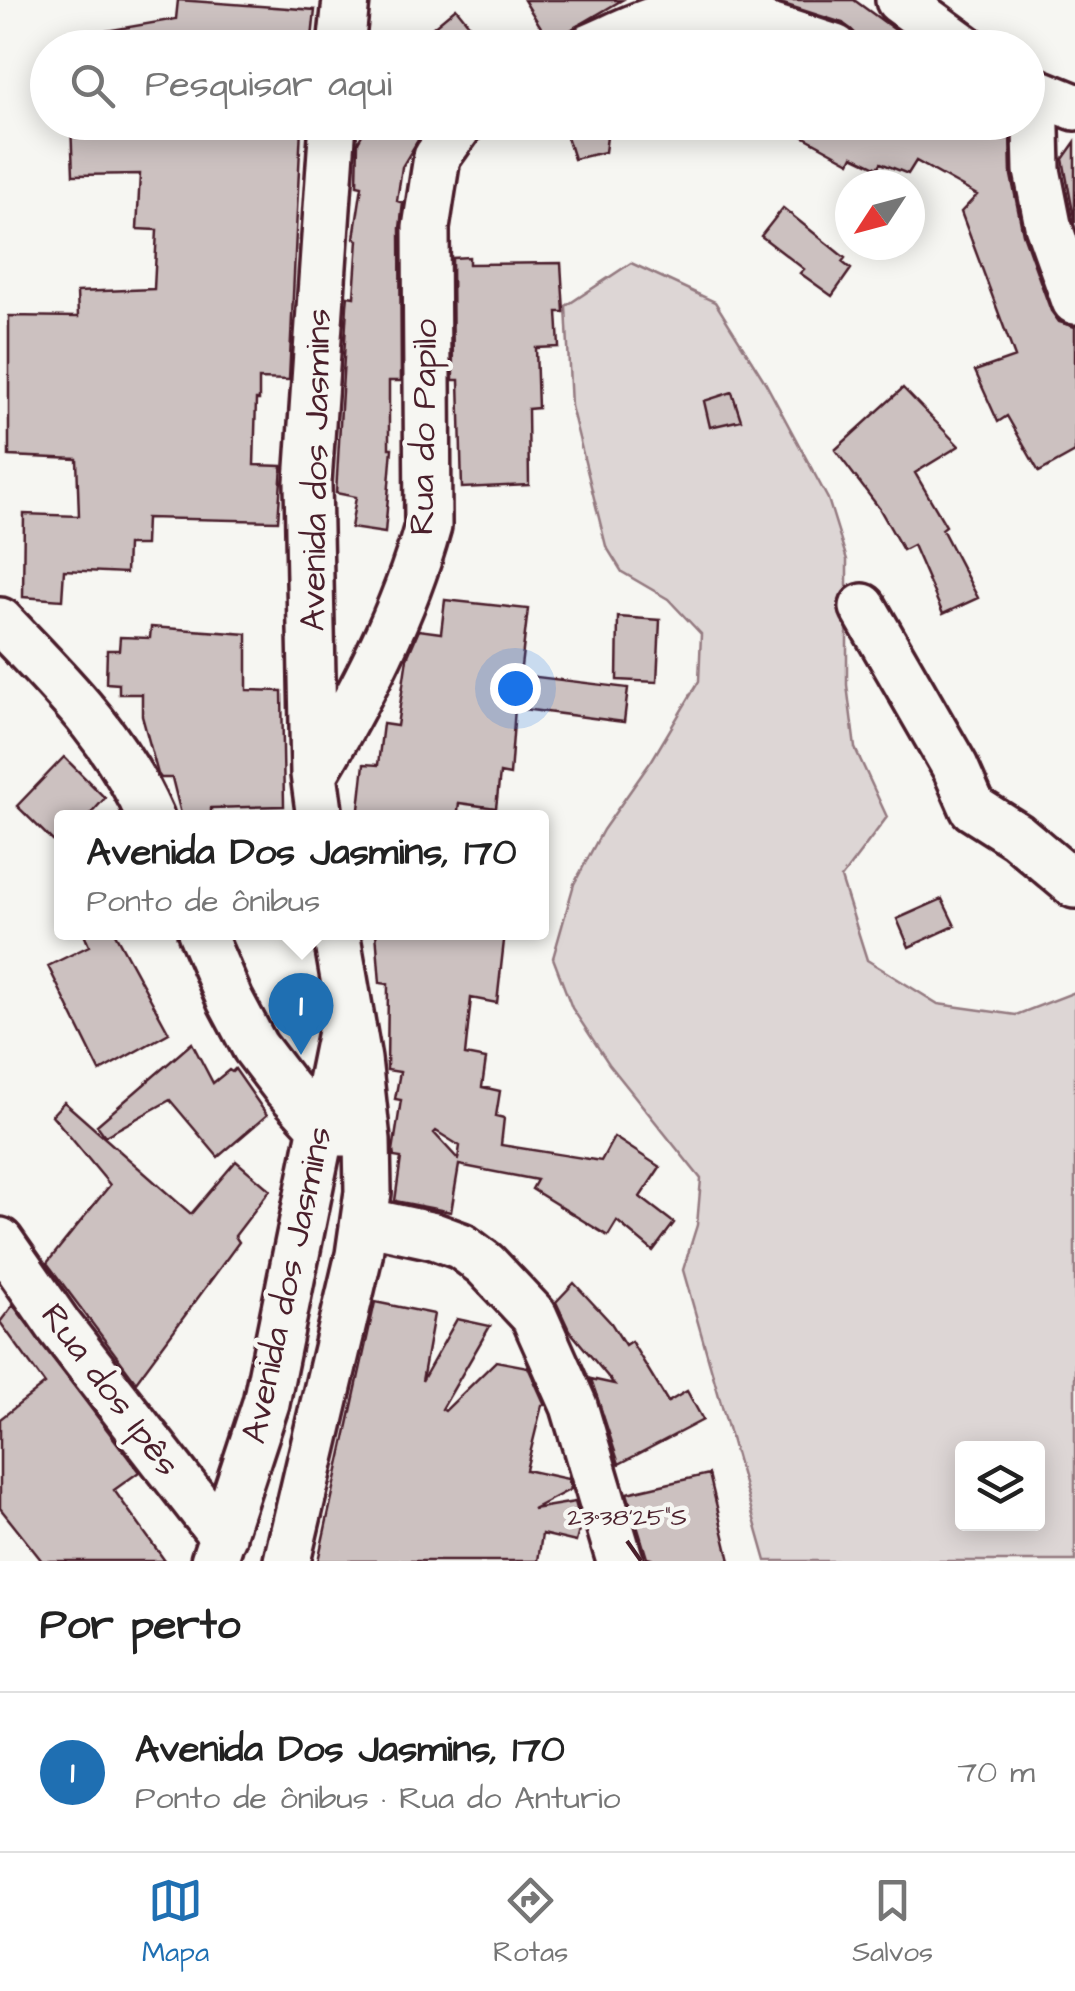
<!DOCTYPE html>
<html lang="pt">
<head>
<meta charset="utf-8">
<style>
  :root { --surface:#fff; --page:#f6f6f6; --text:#222; --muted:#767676; --line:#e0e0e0; --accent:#1f6fb2 }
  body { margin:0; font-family:"Architects Daughter",sans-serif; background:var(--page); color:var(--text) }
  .controls { position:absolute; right:30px; bottom:30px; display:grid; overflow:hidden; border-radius:10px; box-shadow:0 5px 25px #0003 }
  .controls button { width:90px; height:90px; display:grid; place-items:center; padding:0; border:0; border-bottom:2px solid var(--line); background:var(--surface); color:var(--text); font:50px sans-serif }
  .compass { position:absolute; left:835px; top:170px; width:90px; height:90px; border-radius:50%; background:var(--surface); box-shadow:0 5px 25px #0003; rotate:234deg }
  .you { position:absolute; left:515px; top:688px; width:35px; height:35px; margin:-25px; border:8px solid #fff; border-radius:50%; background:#1a73e8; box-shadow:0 0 0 15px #1a73e833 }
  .badge { display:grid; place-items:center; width:65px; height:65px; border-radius:50%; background:var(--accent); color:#fff; font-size:32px; font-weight:700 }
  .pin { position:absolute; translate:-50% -82px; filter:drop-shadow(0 2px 5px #0008) }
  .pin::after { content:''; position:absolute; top:52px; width:35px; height:30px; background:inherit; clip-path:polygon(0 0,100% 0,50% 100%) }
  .popup { position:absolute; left:54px; top:810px; width:495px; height:130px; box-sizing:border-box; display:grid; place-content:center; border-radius:10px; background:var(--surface); filter:drop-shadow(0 2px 8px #0005); font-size:32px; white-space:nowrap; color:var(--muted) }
  .popup b { font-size:38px; color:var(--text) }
  .popup::after { content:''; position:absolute; left:50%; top:100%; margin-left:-20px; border:20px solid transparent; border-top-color:var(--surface) }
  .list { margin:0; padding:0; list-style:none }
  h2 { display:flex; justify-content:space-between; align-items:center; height:130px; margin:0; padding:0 40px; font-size:42px }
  h2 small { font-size:32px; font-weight:400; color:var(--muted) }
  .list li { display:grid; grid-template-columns:65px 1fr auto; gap:30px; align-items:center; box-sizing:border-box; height:160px; padding:0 40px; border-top:2px solid var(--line) }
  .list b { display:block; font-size:38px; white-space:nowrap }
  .list p { margin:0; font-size:32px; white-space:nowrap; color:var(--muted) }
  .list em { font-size:32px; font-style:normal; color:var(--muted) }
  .icon { flex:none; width:55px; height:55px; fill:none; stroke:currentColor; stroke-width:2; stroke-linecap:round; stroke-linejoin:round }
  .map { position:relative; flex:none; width:1075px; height:1561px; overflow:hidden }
  .search { position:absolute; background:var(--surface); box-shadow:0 5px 25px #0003; left:30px; right:30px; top:30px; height:110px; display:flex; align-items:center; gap:25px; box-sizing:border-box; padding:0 35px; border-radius:55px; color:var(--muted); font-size:38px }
  .sheet { height:290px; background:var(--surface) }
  nav { display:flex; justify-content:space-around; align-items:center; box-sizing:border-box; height:140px; border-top:2px solid var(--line); background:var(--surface); font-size:28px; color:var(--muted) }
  nav a { display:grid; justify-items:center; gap:5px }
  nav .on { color:var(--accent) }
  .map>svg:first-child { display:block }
</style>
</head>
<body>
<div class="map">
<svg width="1075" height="1561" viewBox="0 0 1075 1561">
  <rect width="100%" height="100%" fill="#f6f6f2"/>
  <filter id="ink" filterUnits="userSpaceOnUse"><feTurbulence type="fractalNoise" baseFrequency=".01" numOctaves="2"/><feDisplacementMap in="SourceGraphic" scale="20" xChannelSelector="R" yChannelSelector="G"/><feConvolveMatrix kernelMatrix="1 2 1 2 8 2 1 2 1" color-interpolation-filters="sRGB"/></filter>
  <g filter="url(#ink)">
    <path fill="#ddd6d5" stroke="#947a80" stroke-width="2.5" fill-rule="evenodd" d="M631,263L715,302L765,382L828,499L847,560V685L855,748L887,817L841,878L867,960L938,1004L1016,1015L1075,992V1561H766L683,1270L697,1225L701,1179L609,1064L572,1008L553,958L574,884L603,830L652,760L699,681L701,634L668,599L622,572L606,546L571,406L566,306ZM962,1448H1038V1524H962Z"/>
    <path fill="#ccc1c0" stroke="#4a1f2b" stroke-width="2.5" fill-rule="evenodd" d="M178,0L315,10L311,48H108L106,31L176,19Z
      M524,0H622L550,42Z
      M771,0H854L920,48H889L857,36L843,23Z
      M456,8L488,48H408Z
      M223,122L301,127L289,380L259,379V400H256L254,465L282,466L278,521L146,518L145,545H127L126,573L64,570L62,600L23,597L24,514L79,516L77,459L9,456V316L78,317L77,292L154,289L157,230L137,229L140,174L73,175L71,123Z
      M369,122H429L402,167L397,201L403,203L400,228L401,381H389V448H392L385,533L351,528L356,497L336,493L347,306L348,296L354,297L358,240L354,238L362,186L357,185L358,142Z
      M562,122H609L605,152L574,159Z
      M777,122H994L1010,132L1011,175L1023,234L1051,311L1059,322L1075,327V452L1039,472L1007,416L998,422L975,371L1015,357L961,212L977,195L916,161L908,174L881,163L878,168L853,156L850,162Z
      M1075,142V223L1063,159Z
      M783,208L845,258L842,262L851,269L832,296L800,273L804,269L761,236Z
      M469,257V264L561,263L564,312H557L559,347L536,348L538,408L528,409L529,485L462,488L459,380H453L452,258Z
      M903,388L959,446L915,473L946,526L942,529L978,598L943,614L913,545L903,550L879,508L835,450Z
      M732,392L741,420L710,427L704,401Z
      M445,600L528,609L520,675L628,688L624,722L515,708L510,775L500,773L496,808L459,803L457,818H358L364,764L378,765L383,724L397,726L407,658L419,630L441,633Z
      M618,617L660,620L657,682L617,680Z
      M151,627L247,634V690L282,691L284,806L211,808V818H182L172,778H161L158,774L142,716V694H119V684L106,683L107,650H119L120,637L150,638Z
      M64,757L105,798L87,818H61L59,847L17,806Z
      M942,899L955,926L909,947L897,919Z
      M83,932H114L169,1033L100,1071L48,966L89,946Z
      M376,932H505L497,1003L471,998L465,1055L486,1059L482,1087L500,1091L496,1116L504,1118L501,1145L601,1161L614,1137L660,1167L640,1197L674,1223L653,1251L617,1221L608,1236L532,1189L537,1180L459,1165L451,1212L395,1201L401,1158L394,1157L393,1151L401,1100L395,1099L400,1072L387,1070L388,984L380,983ZM436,1131L460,1146L458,1159L434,1133Z
      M192,1043L213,1083L229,1070L232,1072L235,1069L267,1115L218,1157L170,1100L105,1136L97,1125Z
      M64,1102L191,1214L236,1161L270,1190L235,1236L239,1242L136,1382L47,1263L110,1185L52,1115Z
      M574,1283L611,1323L625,1345L631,1341L668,1402L687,1391L703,1420L619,1464L591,1379L614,1384L569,1330L556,1302Z
      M375,1302L434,1314L422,1381L457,1319L490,1326L442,1409L445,1411L496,1361L528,1367L545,1405H542L526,1470L568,1479L571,1489L533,1509L575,1502L581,1523L576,1542L542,1534L538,1561H318Z
      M13,1305L139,1472L114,1490L165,1561H42L0,1508V1419L45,1384L0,1322Z
      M709,1474L730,1561H660L647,1558L627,1493Z"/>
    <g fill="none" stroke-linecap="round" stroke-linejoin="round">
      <g stroke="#4a1f2b" stroke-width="52">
        <path id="minor" d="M899,0L965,48
          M341,48L346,0
          M588,48C612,38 636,25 661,18C717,2 782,32 835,48
          M1028,88L1075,107
          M1035,91L1037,170L1048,225L1075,301
          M863,607L955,767L973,808L1017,836L1075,885
          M0,621C59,683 116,737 151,818
          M315,773C361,695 404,614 428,526L426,228L437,157L462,122
          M320,818L314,774L308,482L333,122
          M201,932L230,1000L255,1047L287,1089L322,1127L343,1133
          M365,1221L434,1236L461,1246L485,1264L534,1316L574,1406L620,1561
          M0,1241L59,1326L223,1537
          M214,1561L266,1403L342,1027
          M287,1561L359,1255L368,1192L367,1140L358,1059L336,932"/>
      </g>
      <use href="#minor" stroke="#f6f6f2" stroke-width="45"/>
    </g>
  </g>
  <path fill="none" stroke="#4a1f2b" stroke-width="4" d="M627,1541L641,1561"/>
  <g text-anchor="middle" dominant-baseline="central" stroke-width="9" stroke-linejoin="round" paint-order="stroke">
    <g font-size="35" fill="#4a1f2b" stroke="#f6f6f2">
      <text transform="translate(424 427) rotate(-89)">Rua do Papilo</text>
      <text transform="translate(316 470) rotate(-89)">Avenida dos Jasmins</text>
      <text transform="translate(287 1285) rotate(-78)">Avenida dos Jasmins</text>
      <text transform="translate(110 1390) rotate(53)">Rua dos Ipês</text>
    </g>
  </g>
  <g font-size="25" text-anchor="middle" fill="#4a1f2b" stroke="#f6f6f2" stroke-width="9" stroke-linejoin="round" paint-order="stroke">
    <text x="627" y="1525">23°38'25"S</text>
  </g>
</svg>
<div class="controls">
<button><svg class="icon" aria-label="layers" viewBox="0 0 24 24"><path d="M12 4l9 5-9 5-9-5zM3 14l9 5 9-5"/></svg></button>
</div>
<svg class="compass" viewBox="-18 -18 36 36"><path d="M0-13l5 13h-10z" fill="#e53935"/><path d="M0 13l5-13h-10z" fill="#767676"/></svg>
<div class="you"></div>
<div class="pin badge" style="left:301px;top:1055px">1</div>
<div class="popup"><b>Avenida Dos Jasmins, 170</b>Ponto de ônibus</div>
<div class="search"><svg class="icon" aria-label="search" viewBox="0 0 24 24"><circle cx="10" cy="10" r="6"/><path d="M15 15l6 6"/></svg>Pesquisar aqui</div>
</div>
<section class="sheet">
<h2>Por perto<small></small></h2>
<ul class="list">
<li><span class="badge">1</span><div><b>Avenida Dos Jasmins, 170</b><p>Ponto de ônibus · Rua do Anturio</p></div><em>70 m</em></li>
</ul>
</section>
<nav>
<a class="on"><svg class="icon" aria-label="map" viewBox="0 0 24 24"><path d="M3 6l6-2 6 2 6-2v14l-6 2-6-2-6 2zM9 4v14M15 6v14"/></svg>Mapa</a>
<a><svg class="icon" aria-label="directions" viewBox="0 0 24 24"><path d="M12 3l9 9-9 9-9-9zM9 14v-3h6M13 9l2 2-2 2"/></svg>Rotas</a>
<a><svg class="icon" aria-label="saved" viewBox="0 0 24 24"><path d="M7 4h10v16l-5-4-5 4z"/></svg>Salvos</a>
</nav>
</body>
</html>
